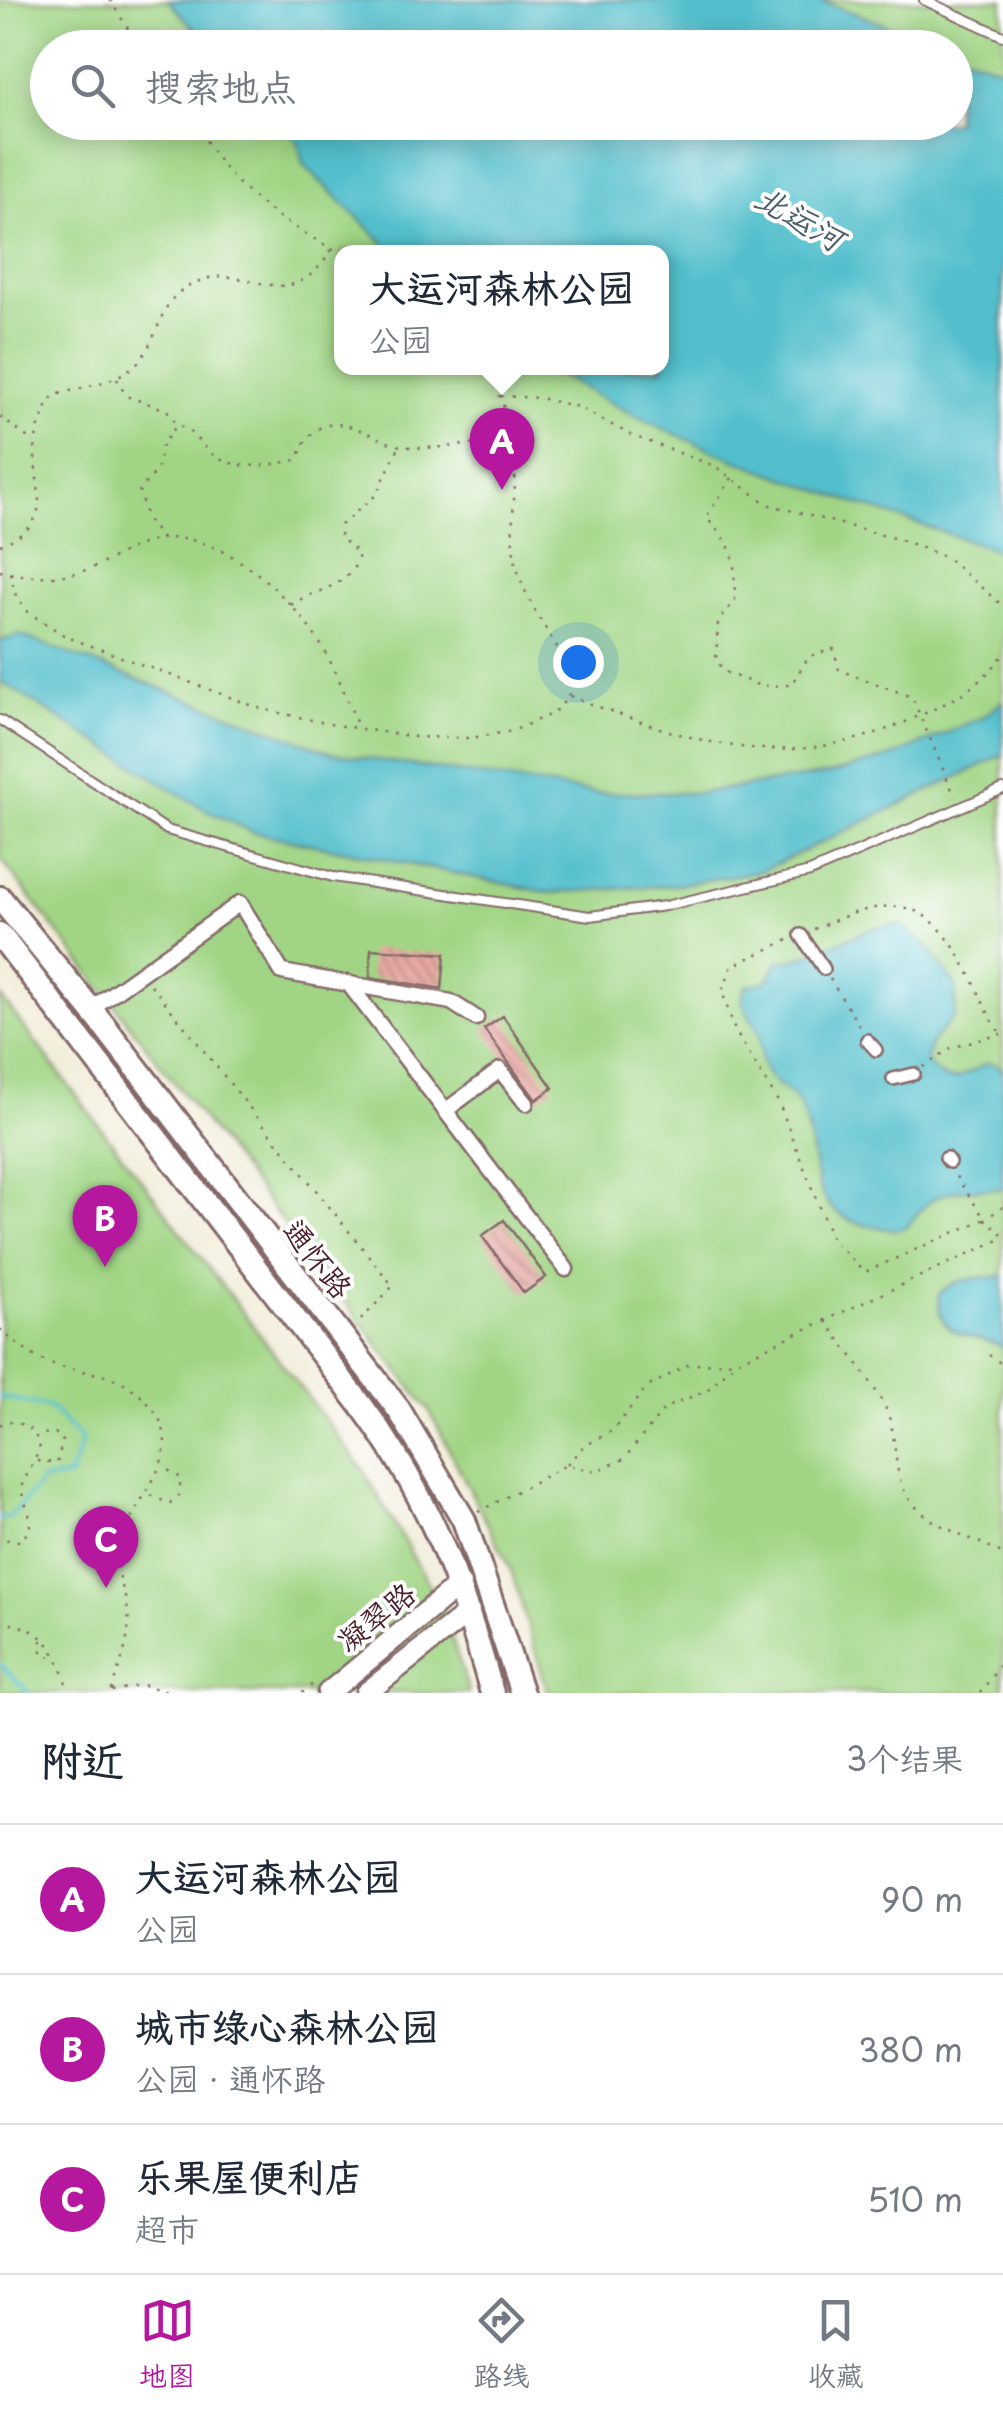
<!DOCTYPE html>
<html lang="zh">
<meta charset="utf-8">
<style>
body{margin:0;font-family:"Playpen Sans","LXGW WenKai TC",sans-serif;background:#f2f2f3;color:#1f2937}
.you{position:absolute;left:578px;top:662px;width:35px;height:35px;margin:-25px;border:8px solid #fff;border-radius:50%;background:#1a73e8;box-shadow:0 0 0 15px #1a73e833}
.badge{display:grid;place-items:center;width:65px;height:65px;border-radius:50%;background:#b5179e;color:#fff;font-size:32px;font-weight:700}
.pin{position:absolute;translate:-50% -82px;filter:drop-shadow(0 2px 5px #0008)}
.pin::after{content:'';position:absolute;top:52px;width:35px;height:30px;background:inherit;clip-path:polygon(0 0,100% 0,50% 100%)}
.popup{position:absolute;left:334px;top:245px;width:335px;height:130px;box-sizing:border-box;display:grid;place-content:center;border-radius:20px;background:#fff;filter:drop-shadow(0 2px 8px #0005);font-size:32px;white-space:nowrap;color:#747a83}
.popup b{font-size:38px;color:#1f2937}
.popup::after{content:'';position:absolute;left:50%;top:100%;margin-left:-20px;border:20px solid transparent;border-top-color:#fff}
.list{margin:0;padding:0;list-style:none}
h2{display:flex;justify-content:space-between;align-items:center;height:130px;margin:0;padding:0 40px;font-size:42px}
h2 small{font-size:32px;font-weight:400;color:#747a83}
.list li{display:grid;grid-template-columns:65px 1fr auto;gap:30px;align-items:center;box-sizing:border-box;height:150px;padding:0 40px;border-top:2px solid #e0e1e3}
.list b{display:block;font-size:38px;white-space:nowrap}
.list p{margin:0;font-size:32px;white-space:nowrap;color:#747a83}
.list em{font-size:32px;font-style:normal;color:#747a83}
.icon{flex:none;width:55px;height:55px;fill:none;stroke:currentColor;stroke-width:2;stroke-linecap:round;stroke-linejoin:round}
.map{position:relative;flex:none;width:1003px;height:1693px;overflow:hidden}
.search{position:absolute;background:#fff;box-shadow:0 5px 25px #0003;left:30px;right:30px;top:30px;height:110px;display:flex;align-items:center;gap:25px;box-sizing:border-box;padding:0 35px;border-radius:55px;color:#747a83;font-size:38px}
.sheet{height:580px;background:#fff}
nav{display:flex;justify-content:space-around;align-items:center;box-sizing:border-box;height:140px;border-top:2px solid #e0e1e3;background:#fff;font-size:28px;color:#747a83}
nav a{display:grid;justify-items:center;gap:5px}
nav .on{color:#b5179e}
.map>svg:first-child{display:block}
.green{fill:#a1d585;stroke:#767a58;stroke-width:2.5;fill-rule:evenodd}
.water{fill:#52bfcc;stroke:#4e6f7c;stroke-width:2.5}
.lines{fill:none;stroke-linecap:round;stroke-linejoin:round}
.stream{stroke:#52bfcc;stroke-width:4}
.building{fill:url(#building-back-hatch)}
.service-casing{stroke:#846768;stroke-width:12}
.pedestrian-casing{stroke:#846768;stroke-width:16}
.minor-casing{stroke:#846768;stroke-width:19}
.secondary-casing{stroke:#846768;stroke-width:25}
.primary-casing{stroke:#846768;stroke-width:28}
.path{stroke:#846768;stroke-width:2.5;stroke-dasharray:2.5 8;stroke-linecap:butt}
.service{stroke:#fff;stroke-width:8}
.pedestrian{stroke:#fff;stroke-width:11}
.minor{stroke:#fff;stroke-width:14}
.secondary{stroke:#fff;stroke-width:20}
.primary{stroke:#fff;stroke-width:22}
.labels{text-anchor:middle;dominant-baseline:central;stroke-width:8;stroke-linejoin:round;paint-order:stroke}
.street-label{font-size:30px;fill:#4a1f2b;stroke:#fff}
.water-label{font-size:32px;font-style:italic;fill:#4d5f6b;stroke:#fff}
</style>
<div class="map">
<svg width="1003" height="1693" viewBox="0 0 1003 1693">
<defs>
<pattern id="building-back-hatch" width="6" height="6" patternUnits="userSpaceOnUse" patternTransform="scale(2.5)"><rect width="6" height="6" fill="#e6a8a3"/><path d="M-1 5l2 2M0 0l6 6M5-1l2 2" fill="none" stroke="#bc8885"/></pattern>
</defs>
<rect width="100%" height="100%" fill="#fff"/>
<filter id="ink" filterUnits="userSpaceOnUse"><feTurbulence type="fractalNoise" baseFrequency=".01" numOctaves="2"/><feDisplacementMap in="SourceGraphic" scale="20" xChannelSelector="R" yChannelSelector="G"/><feConvolveMatrix kernelMatrix="1 2 1 2 8 2 1 2 1" color-interpolation-filters="sRGB"/></filter>
<filter id="wash" filterUnits="userSpaceOnUse"><feTurbulence type="fractalNoise" baseFrequency=".0048" numOctaves="4" result="noise"/><feDisplacementMap in="SourceGraphic" scale="40" xChannelSelector="R" yChannelSelector="G"/><feGaussianBlur stdDeviation="2.25" result="paint"/><feColorMatrix in="noise" values="0 0 0 0 0 0 0 0 0 0 0 0 0 0 0 0 0 1.4 0 .05"/><feComposite in="paint" operator="in"/></filter>
<g filter="url(#wash)">
<rect width="100%" height="100%" fill="#f1edd9"/>
<path class="green" d="M0,0H1003V1693H548L511,1570L429,1410L0,858ZM48,48H956V122H48ZM342,252H662V368H342Z
M0,996L362,1468L443,1609L469,1693H0Z"/>
<path class="water" d="M168,0H819L945,47H211Z
M956,52L1003,69V552C847,500 689,454 548,368H662V252H393L303,164L298,142L280,123L956,122Z
M20,635L332,753L597,793H699L834,773L896,755L983,717L1003,701V755L762,871L675,885L550,893L252,832L202,808L0,681V641Z
M901,925L927,946L956,986L955,1016L931,1043L927,1059L931,1068L945,1078L956,1079L988,1063L998,1065L1003,1073V1189C960,1189 934,1186 908,1226C895,1233 885,1228 871,1226C800,1215 823,1154 799,1104C791,1090 774,1086 766,1072C759,1060 762,1047 759,1034C754,1016 734,1007 747,986L768,981L778,961C824,958 855,925 901,925Z
M1003,1276V1348C972,1331 935,1342 939,1294C958,1276 979,1279 1003,1276Z"/>
<g class="lines">
<path class="stream" d="M0,1397L50,1407L82,1440L69,1477L43,1480L11,1516L0,1519
M0,1664L29,1693"/>
</g>
<g id="blocks">
<path class="building" d="M371,949L445,954L442,989L370,977Z
M503,1016L553,1088L536,1100L484,1029Z
M504,1220L546,1277L524,1293L482,1236Z"/>
</g>
</g>
<g filter="url(#ink)">
<use href="#blocks" fill-opacity="0" stroke="#846768" stroke-width="2.5"/>
<g class="lines">
<defs>
<path id="service" d="M924,0L1003,36
M0,720L167,830L333,877L590,916L665,906L810,872L1003,789"/>
<path id="pedestrian" d="M801,935L824,969
M867,1040L876,1050
M893,1079L914,1074
M946,1158L949,1162"/>
<path id="minor" d="M348,983L566,1269
M89,1010L240,903L282,972L451,1002L476,1018
M445,1111L500,1070L526,1103"/>
<path id="secondary" d="M328,1693L460,1584
M366,1693L469,1612"/>
<path id="primary" d="M0,898L102,1023L399,1410L464,1520L522,1693
M0,935L361,1405C429,1496 462,1585 492,1693"/>
</defs>
<use href="#service" class="service-casing"/>
<use href="#pedestrian" class="pedestrian-casing"/>
<use href="#minor" class="minor-casing"/>
<use href="#secondary" class="secondary-casing"/>
<use href="#primary" class="primary-casing"/>
<path class="path" d="M110,0L130,32L148,48
M197,122C224,187 283,223 342,254
M117,379L126,396L167,410L177,425
M501,396L540,398L578,407L633,436L715,466L767,504L904,541L947,558L1003,606
M0,417L34,442
M732,478L706,517L727,542L734,561L735,600L718,622L716,659L723,671L760,686L791,685L809,656L834,649L839,670L912,697L955,797
M162,539L147,520L139,490L157,471L162,445L177,425C194,430 201,447 215,456C236,471 273,465 296,460C301,453 303,444 307,439C335,404 372,441 401,446C437,451 476,444 511,437
M0,545C63,520 29,487 36,440C38,424 45,410 53,396C82,386 124,383 143,356C164,326 158,295 202,280C252,263 288,320 332,249
M0,571C25,577 58,579 83,571C109,564 133,543 161,539C225,530 295,600 324,650C338,674 348,701 358,727
M10,573L16,596L29,613L67,637L262,709L335,725L415,737L471,738L513,731L553,713L568,698L572,674C555,640 529,609 518,571C506,532 518,495 515,455C512,424 501,395 486,368
M291,605C316,588 352,588 359,554L340,537L341,525L376,495L399,447
M570,696C695,743 781,776 910,720C948,703 978,689 1003,655
M814,929C895,893 928,894 970,975C982,996 987,1017 1003,1036
M788,940L732,966L722,991L735,1031L779,1103L832,1240L865,1272L985,1219L955,1175
M830,979L860,1027
M151,985L393,1286L358,1323
M923,1067L951,1048L1001,1034
M1003,1207L985,1219L1003,1235
M826,1321C845,1348 868,1375 884,1405C901,1437 888,1478 915,1506C939,1531 974,1537 1003,1554
M0,1329C17,1345 35,1360 58,1366C82,1373 110,1372 131,1388C210,1448 127,1495 119,1551C115,1574 125,1590 128,1611C131,1641 120,1665 110,1693
M989,1355L1003,1365
M0,1425L5,1421C26,1424 35,1427 40,1449L21,1487C24,1511 41,1521 20,1541L0,1539
M37,1461L57,1463L63,1439L55,1433L38,1434
M567,1464L583,1447L613,1430L646,1388L687,1365L736,1361
M151,1495L169,1504L179,1495L181,1478L163,1467
M478,1512L566,1465L596,1471L624,1459L665,1408L707,1390L737,1361L1003,1238
M0,1623C43,1624 61,1654 68,1693
M42,1640L40,1649L48,1657L56,1654
M112,1691L142,1685L176,1693
M302,1693L314,1683
M980,1693L1003,1661"/>
<use href="#service" class="service"/>
<use href="#pedestrian" class="pedestrian"/>
<use href="#minor" class="minor"/>
<use href="#secondary" class="secondary"/>
<use href="#primary" class="primary"/>
</g>
</g>
<g class="labels">
<g class="street-label">
<text transform="translate(319 1258) rotate(52)">通怀路</text>
<text transform="translate(375 1616) rotate(-39)">凝翠路</text>
</g>
<g class="water-label">
<text transform="translate(800 217) rotate(30)">北运河</text>
</g>
</g>
</svg>
<div class="you"></div>
<div class="pin badge" style="left:502px;top:490px">A</div>
<div class="popup"><b>大运河森林公园</b>公园</div>
<div class="pin badge" style="left:105px;top:1267px">B</div>
<div class="pin badge" style="left:106px;top:1588px">C</div>
<div class="search"><svg class="icon" aria-label="search" viewBox="0 0 24 24"><circle cx="10" cy="10" r="6"/><path d="M15 15l6 6"/></svg>搜索地点</div>
</div>
<section class="sheet">
<h2>附近<small>3个结果</small></h2>
<ul class="list">
<li><span class="badge">A</span><div><b>大运河森林公园</b><p>公园</p></div><em>90 m</em></li>
<li><span class="badge">B</span><div><b>城市绿心森林公园</b><p>公园 · 通怀路</p></div><em>380 m</em></li>
<li><span class="badge">C</span><div><b>乐果屋便利店</b><p>超市</p></div><em>510 m</em></li>
</ul>
</section>
<nav>
<a class="on"><svg class="icon" aria-label="map" viewBox="0 0 24 24"><path d="M3 6l6-2 6 2 6-2v14l-6 2-6-2-6 2zM9 4v14M15 6v14"/></svg>地图</a>
<a><svg class="icon" aria-label="directions" viewBox="0 0 24 24"><path d="M12 3l9 9-9 9-9-9zM9 14v-3h6M13 9l2 2-2 2"/></svg>路线</a>
<a><svg class="icon" aria-label="saved" viewBox="0 0 24 24"><path d="M7 4h10v16l-5-4-5 4z"/></svg>收藏</a>
</nav>
